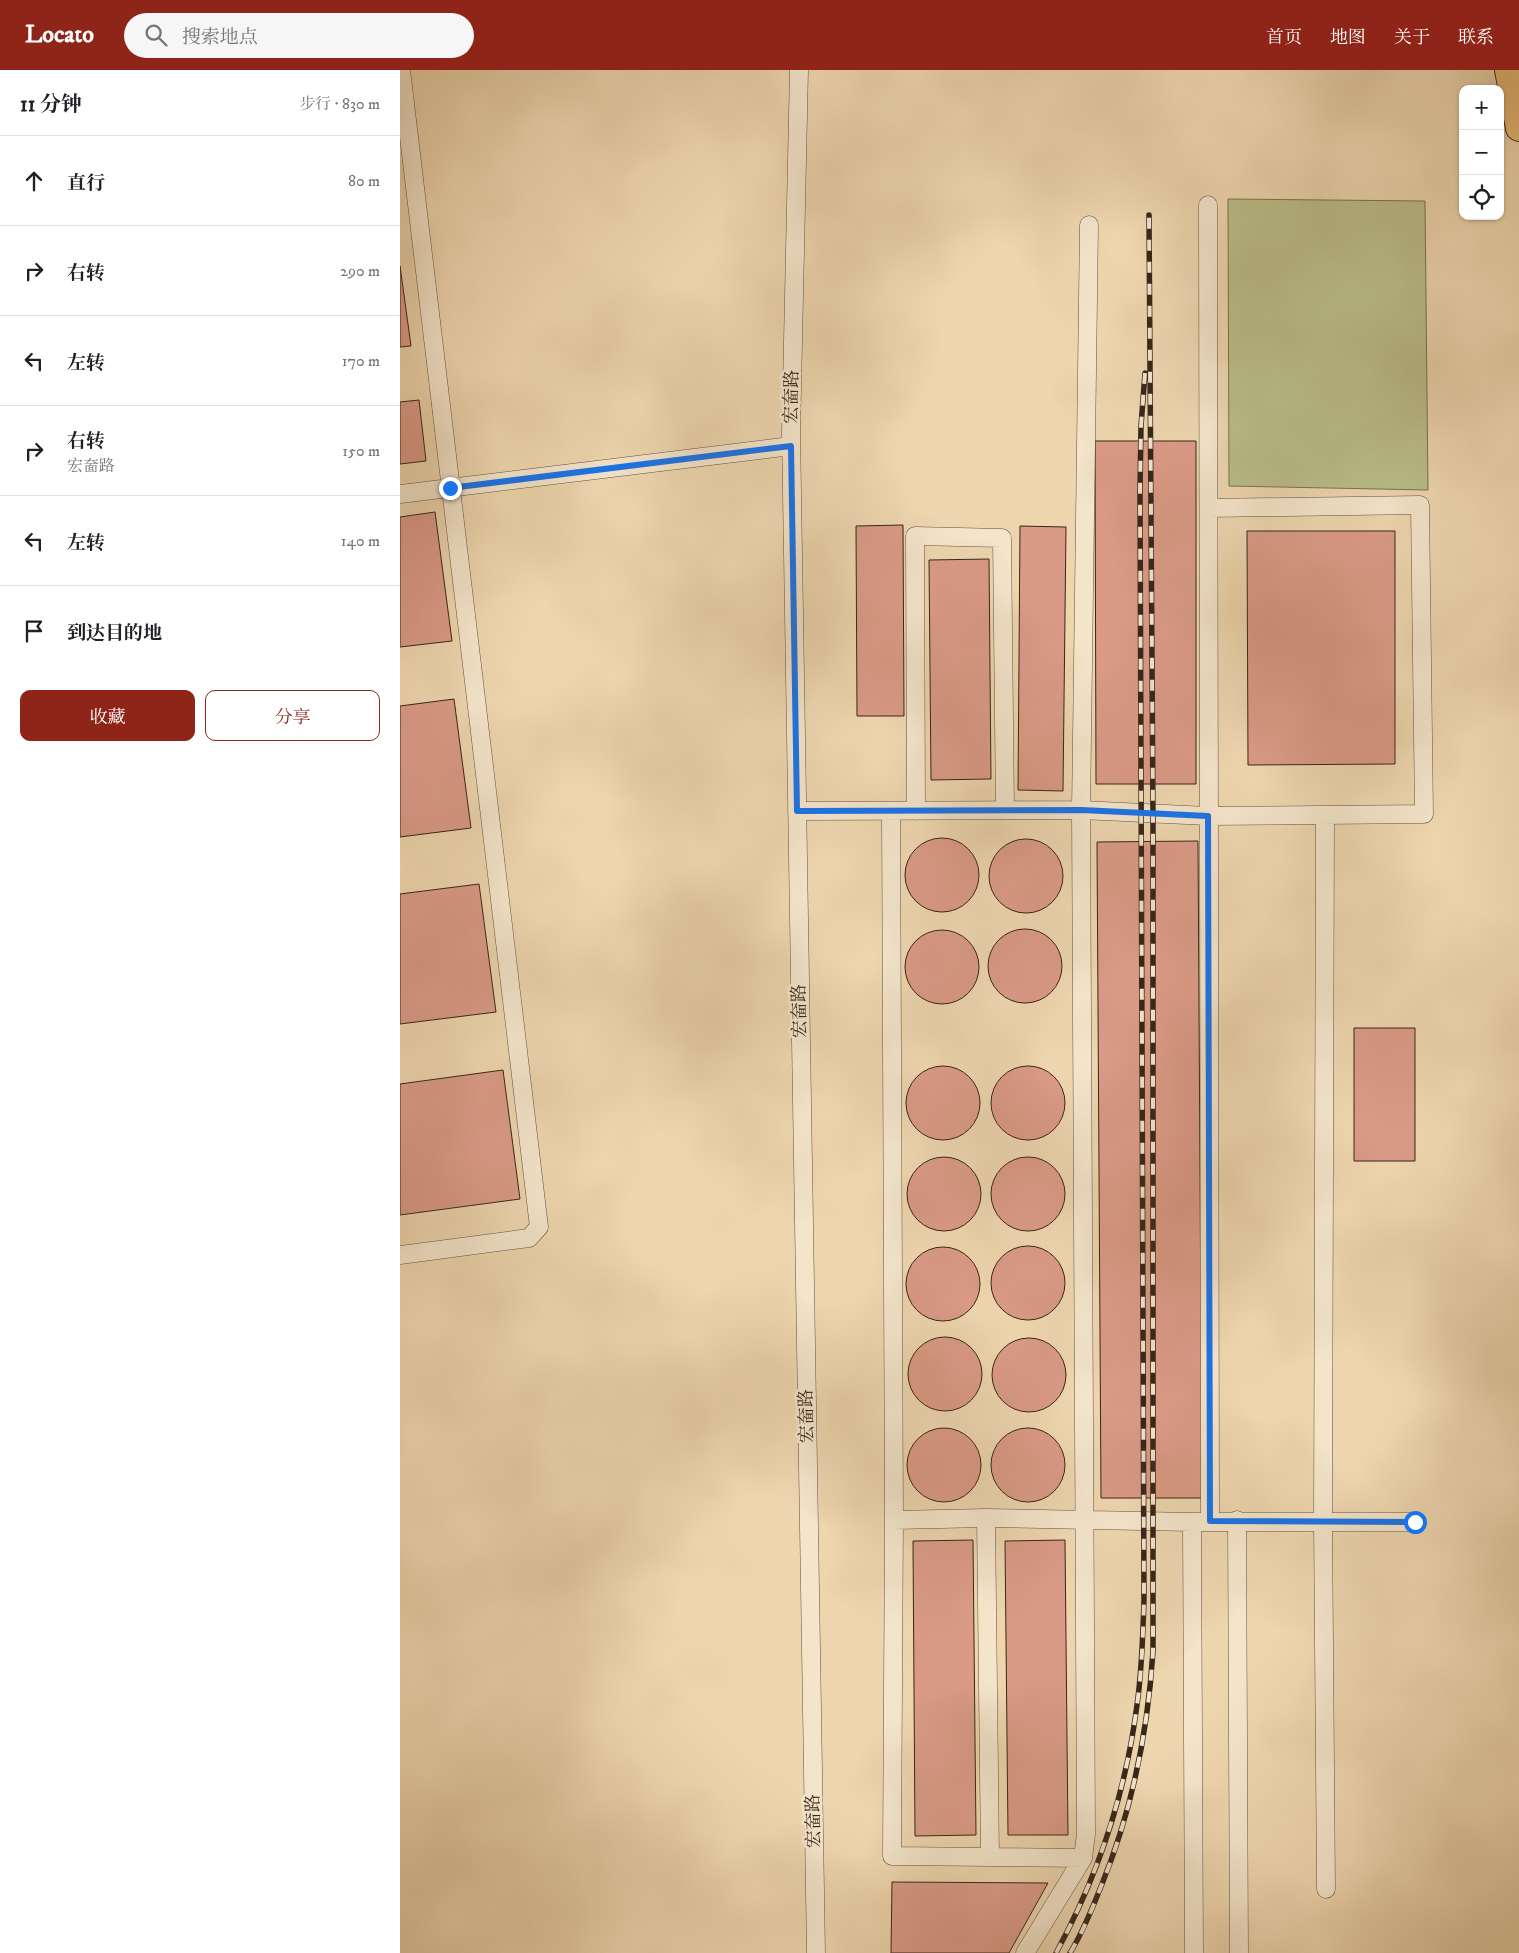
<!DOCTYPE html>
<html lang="zh">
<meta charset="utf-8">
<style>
body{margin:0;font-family:"IM FELL DW Pica","Noto Serif SC",serif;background:#f6f6f6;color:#202124}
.controls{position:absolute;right:15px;top:15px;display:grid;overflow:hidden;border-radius:10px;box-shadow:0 1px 4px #0004}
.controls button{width:45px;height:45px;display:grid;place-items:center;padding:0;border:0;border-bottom:1px solid #e0e0e0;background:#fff;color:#202124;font:25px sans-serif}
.stop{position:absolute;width:15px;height:15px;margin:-11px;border:4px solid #1a73e8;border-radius:50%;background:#fff}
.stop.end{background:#1a73e8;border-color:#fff;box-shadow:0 1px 5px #0008}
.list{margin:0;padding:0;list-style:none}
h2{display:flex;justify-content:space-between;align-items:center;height:65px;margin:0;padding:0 20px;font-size:21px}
h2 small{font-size:16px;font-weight:400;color:#757577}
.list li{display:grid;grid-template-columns:32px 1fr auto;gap:15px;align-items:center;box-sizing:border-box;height:90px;padding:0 20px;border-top:1px solid #e0e0e0}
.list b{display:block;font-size:19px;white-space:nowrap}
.list p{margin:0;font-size:16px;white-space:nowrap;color:#757577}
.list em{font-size:16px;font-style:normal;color:#757577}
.actions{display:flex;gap:10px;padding:15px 20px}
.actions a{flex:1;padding:11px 0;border:1px solid #8f2418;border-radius:10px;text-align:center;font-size:18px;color:#8f2418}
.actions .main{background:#8f2418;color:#fff}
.icon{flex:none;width:28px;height:28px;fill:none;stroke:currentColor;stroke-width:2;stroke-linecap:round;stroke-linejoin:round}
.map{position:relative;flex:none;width:1119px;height:1883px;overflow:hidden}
header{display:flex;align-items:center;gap:30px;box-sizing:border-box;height:70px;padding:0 25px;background:#8f2418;color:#fff}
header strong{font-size:24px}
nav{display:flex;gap:28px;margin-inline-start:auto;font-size:18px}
.search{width:350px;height:45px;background:#f6f6f6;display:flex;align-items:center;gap:12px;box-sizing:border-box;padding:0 18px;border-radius:28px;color:#757577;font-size:19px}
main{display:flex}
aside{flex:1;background:#fff}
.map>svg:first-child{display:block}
.green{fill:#babd89;stroke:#787252}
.building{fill:#da9a86;stroke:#37261a}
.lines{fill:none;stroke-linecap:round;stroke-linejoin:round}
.minor-casing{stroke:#64523f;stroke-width:19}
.highway-casing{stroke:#37261a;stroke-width:28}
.minor{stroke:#f3e4ca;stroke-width:18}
.highway{stroke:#e6ba77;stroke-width:26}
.rail-casing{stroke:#37261a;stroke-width:5.5}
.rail{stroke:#f3e4ca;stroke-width:4;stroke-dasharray:11;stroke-linecap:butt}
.route{stroke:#1a73e8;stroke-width:6}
.labels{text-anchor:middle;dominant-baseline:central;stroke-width:5;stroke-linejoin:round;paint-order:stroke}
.street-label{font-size:18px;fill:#37261a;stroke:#f3e4ca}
</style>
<header>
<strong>Locato</strong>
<div class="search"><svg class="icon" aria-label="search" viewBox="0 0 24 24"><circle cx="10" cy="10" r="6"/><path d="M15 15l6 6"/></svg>搜索地点</div>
<nav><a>首页</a><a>地图</a><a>关于</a><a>联系</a></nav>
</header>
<main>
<aside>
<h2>11 分钟<small>步行 · 830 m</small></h2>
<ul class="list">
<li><svg class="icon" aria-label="ahead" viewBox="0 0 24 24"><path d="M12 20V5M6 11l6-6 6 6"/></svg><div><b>直行</b></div><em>80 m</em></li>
<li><svg class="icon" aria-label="right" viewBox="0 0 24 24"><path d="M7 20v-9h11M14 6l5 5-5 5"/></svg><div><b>右转</b></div><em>290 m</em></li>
<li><svg class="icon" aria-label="left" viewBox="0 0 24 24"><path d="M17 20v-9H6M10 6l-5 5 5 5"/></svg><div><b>左转</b></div><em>170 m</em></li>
<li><svg class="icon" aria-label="right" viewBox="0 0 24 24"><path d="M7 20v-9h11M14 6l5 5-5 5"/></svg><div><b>右转</b><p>宏奤路</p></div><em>150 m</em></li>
<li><svg class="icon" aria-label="left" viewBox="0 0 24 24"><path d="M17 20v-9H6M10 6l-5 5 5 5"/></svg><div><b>左转</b></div><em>140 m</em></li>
<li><svg class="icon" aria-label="arrive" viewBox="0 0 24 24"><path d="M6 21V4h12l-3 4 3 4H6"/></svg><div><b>到达目的地</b></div></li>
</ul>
<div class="actions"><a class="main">收藏</a><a>分享</a></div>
</aside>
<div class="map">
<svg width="1119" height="1883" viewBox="0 0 1119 1883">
<rect width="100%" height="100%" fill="#edd5ae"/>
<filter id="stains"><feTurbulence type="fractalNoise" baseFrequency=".004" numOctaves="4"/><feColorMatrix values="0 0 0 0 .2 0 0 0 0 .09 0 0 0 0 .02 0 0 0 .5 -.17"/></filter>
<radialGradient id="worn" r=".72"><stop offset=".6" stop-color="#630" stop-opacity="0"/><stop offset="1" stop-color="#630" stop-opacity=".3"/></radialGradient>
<path class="green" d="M828,129L1025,131L1028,420L829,416Z"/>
<path class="building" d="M0,196L11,276L0,277Z
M19,330L26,391L0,394V332Z
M695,371H796V714H696Z
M35,442L52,571L0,577V447Z
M503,455L504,646H457L456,456Z
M620,456L666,457L663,721L618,720Z
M847,461H995V694L848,695Z
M589,489L591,709L531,710L529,490Z
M54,629L71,758L0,767V636Z
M505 805a37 37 0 1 1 74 0a37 37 0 1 1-74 0Z
M589 806a37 37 0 1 1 74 0a37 37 0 1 1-74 0Z
M798,771L802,1428H701L697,772Z
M79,814L96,942L0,954V824Z
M588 896a37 37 0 1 1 74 0a37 37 0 1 1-74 0Z
M505 897a37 37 0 1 1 74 0a37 37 0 1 1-74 0Z
M954,958H1015V1091H954Z
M591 1033a37 37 0 1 1 74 0a37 37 0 1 1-74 0Z
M506 1033a37 37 0 1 1 74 0a37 37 0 1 1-74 0Z
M103,1000L120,1129L0,1145V1014Z
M507 1124a37 37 0 1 1 74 0a37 37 0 1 1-74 0Z
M591 1124a37 37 0 1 1 74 0a37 37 0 1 1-74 0Z
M591 1213a37 37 0 1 1 74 0a37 37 0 1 1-74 0Z
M506 1214a37 37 0 1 1 74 0a37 37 0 1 1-74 0Z
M508 1304a37 37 0 1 1 74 0a37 37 0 1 1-74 0Z
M592 1305a37 37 0 1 1 74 0a37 37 0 1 1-74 0Z
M591 1395a37 37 0 1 1 74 0a37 37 0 1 1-74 0Z
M507 1395a37 37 0 1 1 74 0a37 37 0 1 1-74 0Z
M573,1470L576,1765L515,1766L513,1471Z
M665,1470L668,1765H608L605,1471Z
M492,1812L648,1813L609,1883H491Z"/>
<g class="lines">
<defs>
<path id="minor" d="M399,0L391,362L416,1883
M808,135L810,1451
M0,424L391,376
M397,741L681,740L808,746L1024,744L1020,435L809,438
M491,741L494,1450L492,1786L683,1788
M516,741L515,466L602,468L605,740
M925,745L923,1451L926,1819
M0,1185L129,1168L139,1157L1,0
M586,1448L590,1787
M494,1450L586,1448L792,1452H1015
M837,1450L839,1883
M792,1452L794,1883
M625,1883L683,1788L686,1764L681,740L689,155"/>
<path id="highway" d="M1108,0L1119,58"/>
</defs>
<use href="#minor" class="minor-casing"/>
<use href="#highway" class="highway-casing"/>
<use href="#minor" class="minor"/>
<use href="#highway" class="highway"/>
<defs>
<path id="rail" d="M656,1883C698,1806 726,1721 737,1635C742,1600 743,1564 744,1529L740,421L741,356L745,303
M670,1883C683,1862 693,1837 702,1814C732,1740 748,1661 753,1581V745L749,145"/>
</defs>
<use href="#rail" class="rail-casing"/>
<use href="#rail" class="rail"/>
</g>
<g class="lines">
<path class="route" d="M50,418L391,376L397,741L681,740L808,746L810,1451L1015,1452"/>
</g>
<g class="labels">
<g class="street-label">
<text transform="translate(392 327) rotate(-89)">宏奤路</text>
<text transform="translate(400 941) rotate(-91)">宏奤路</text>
<text transform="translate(407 1346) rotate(-91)">宏奤路</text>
<text transform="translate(414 1751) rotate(-91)">宏奤路</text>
</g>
</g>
<rect width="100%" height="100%" filter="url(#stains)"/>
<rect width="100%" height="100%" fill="url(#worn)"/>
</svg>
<div class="controls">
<button>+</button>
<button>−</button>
<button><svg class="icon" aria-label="locate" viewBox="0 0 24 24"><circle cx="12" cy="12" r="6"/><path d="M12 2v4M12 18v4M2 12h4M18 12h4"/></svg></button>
</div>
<div class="stop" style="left:1015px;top:1452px"></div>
<div class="stop end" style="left:50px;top:418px"></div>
</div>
</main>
